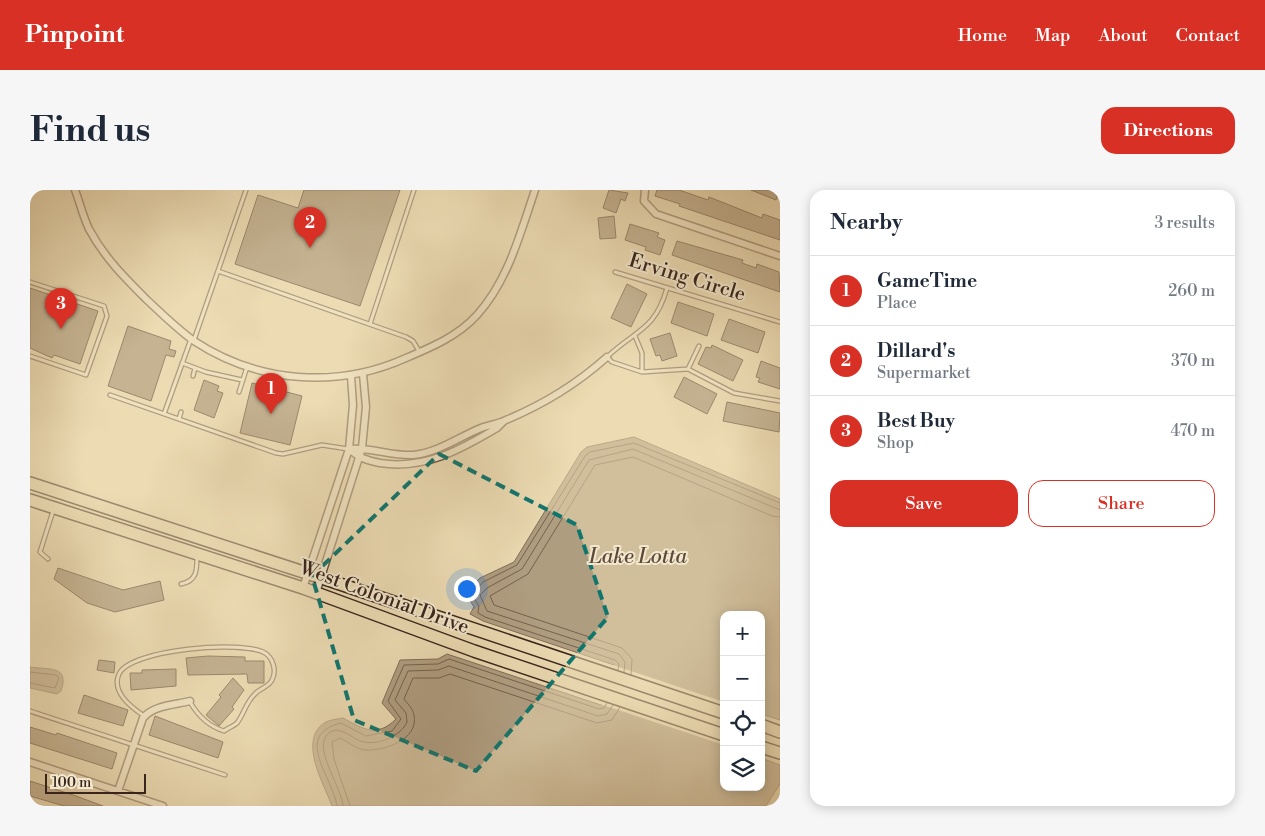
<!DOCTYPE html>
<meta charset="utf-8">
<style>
body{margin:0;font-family:"Libre Bodoni",serif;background:#f6f6f7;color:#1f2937}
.controls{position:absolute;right:15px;bottom:15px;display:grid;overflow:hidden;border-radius:10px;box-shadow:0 2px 12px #0003}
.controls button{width:45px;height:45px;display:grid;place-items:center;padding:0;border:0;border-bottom:1px solid #e0e1e3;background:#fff;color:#1f2937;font:25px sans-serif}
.scale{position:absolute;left:15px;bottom:12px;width:101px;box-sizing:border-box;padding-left:5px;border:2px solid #39251c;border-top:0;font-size:14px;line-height:18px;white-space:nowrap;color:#39251c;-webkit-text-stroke:4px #f3e8ce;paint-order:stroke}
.you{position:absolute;left:436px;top:398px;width:18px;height:18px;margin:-12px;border:4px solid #fff;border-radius:50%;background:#1a73e8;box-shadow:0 0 0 8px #1a73e833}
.badge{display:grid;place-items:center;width:32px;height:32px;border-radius:50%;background:#d93025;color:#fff;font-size:16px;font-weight:700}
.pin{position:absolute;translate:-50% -41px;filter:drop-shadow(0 1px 2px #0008)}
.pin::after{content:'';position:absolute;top:26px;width:18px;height:15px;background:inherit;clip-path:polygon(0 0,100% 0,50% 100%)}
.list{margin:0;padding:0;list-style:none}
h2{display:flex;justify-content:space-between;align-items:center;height:65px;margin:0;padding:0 20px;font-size:21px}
h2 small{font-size:16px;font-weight:400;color:#747a83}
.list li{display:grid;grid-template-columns:32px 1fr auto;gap:15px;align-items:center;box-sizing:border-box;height:70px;padding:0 20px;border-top:1px solid #e0e1e3}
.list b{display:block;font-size:19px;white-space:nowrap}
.list p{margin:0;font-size:16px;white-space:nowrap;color:#747a83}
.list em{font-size:16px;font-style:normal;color:#747a83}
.actions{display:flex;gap:10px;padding:15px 20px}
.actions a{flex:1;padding:11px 0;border:1px solid #d93025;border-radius:15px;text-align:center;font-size:18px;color:#d93025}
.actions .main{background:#d93025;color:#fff}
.icon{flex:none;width:28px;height:28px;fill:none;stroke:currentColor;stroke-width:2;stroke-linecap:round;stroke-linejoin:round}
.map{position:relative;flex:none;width:750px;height:616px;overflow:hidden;border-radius:15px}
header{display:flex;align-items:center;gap:30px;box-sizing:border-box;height:70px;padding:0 25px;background:#d93025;color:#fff}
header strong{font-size:24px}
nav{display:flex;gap:28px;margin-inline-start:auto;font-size:18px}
.intro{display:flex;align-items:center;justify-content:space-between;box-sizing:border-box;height:120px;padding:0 30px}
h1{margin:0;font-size:35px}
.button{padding:12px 22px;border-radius:15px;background:#d93025;color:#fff;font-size:18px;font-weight:700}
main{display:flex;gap:30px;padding:0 30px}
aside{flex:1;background:#fff;border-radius:15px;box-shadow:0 2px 12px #0003}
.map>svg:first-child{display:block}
.water{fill:#af9d80;stroke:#806d58}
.pier{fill:#ecdbb3}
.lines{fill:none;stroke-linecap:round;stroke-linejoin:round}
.shore{stroke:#74614e;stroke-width:1}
.building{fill:#96846b;stroke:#39251c}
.lane-casing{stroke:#665242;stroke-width:5.5}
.street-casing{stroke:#665242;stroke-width:9}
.highway-casing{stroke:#39251c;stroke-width:14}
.lane{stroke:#f3e8ce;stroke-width:3}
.street{stroke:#f3e8ce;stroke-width:6}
.highway{stroke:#ecdbb3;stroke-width:11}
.marked{fill:none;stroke:#0f766e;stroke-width:4;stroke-dasharray:10 6;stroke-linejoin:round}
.labels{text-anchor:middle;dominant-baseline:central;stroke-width:4;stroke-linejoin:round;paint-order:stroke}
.street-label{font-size:20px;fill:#39251c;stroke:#f3e8ce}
.water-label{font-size:21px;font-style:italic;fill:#5c493a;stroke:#f3e8ce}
</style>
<header>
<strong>Pinpoint</strong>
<nav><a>Home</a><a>Map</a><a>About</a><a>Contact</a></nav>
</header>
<div class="intro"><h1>Find us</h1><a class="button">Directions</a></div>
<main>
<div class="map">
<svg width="750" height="616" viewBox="0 0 750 616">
<rect width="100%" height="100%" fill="#ecdbb3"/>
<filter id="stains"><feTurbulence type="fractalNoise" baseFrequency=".004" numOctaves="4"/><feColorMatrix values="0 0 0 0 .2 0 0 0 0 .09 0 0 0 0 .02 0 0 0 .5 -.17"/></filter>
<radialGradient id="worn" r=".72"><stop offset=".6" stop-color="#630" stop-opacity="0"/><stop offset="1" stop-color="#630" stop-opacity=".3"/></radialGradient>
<path class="water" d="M604,247L750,309V530L731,524V425H694V597H731V568L750,575V594L736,616H302C294,594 268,551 294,533C299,530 307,529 313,528C333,539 347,548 366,529L352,513L370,470L408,469L417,464L571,515L584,475L453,431L440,424L444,417L435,403L450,388L484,372L551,262L557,257Z
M0,477C19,480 40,475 31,501L27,504L0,498Z"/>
<path class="pier" d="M583,475L694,512V555L570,514Z"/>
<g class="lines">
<path class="shore" d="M588,480L589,474L585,470L455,427L448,423L449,416L442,405L453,392L487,375L555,266L560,262L604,253L750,313
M0,482L26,485L29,488L25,498L0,493
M594,482L595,472L589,464L457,421L450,405L457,398L492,379L559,270L603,259L750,320
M601,485L602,469L592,458L464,415L460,406L498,384L565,275L603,267L742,326L750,327
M307,616C303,587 262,545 311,533L336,546L362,541L371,529L358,511L374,475L408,474L419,469L569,519L574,518L577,513
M313,616C312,598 285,562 296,546C308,531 322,550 334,552C349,555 371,546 377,532L376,523L365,510L378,481L408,480L419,476L568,526L577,524L583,515
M320,616L304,569L302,552L310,548C318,552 326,559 335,560C354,561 389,550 384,525C383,519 378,514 374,509L383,488H409L420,484L567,533L582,530L590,517"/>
</g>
<path class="building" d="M274,0H370L330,116L205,74L228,5L268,18Z
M579,0L598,3L595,11L591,9L586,23L573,18Z
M627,0H649L678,10L679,7L732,28L733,24L750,30V50L649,16L650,14L625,6Z
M721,0H749L746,10Z
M584,26L586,48L570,49L568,28Z
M600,34L629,43L627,47L635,50L630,65L615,60L616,57L595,50Z
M647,51L713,70L712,73L726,78L727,74L749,82L750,102L642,65Z
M597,94L617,104L601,137L581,128Z
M0,98L68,121L50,174L24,165L22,168L0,158Z
M648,112L684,124L677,146L641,133Z
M699,129L735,142L728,163L691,150Z
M98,136L141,151L139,159L146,161L144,167L136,165L121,211L78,196Z
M640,143L647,166L632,171L630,165L626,166L620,149Z
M682,155L713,170L703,191L668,174L676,157L681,158Z
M731,171L750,178V199L728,192L730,188L726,187Z
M654,187L687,204L677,224L644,207Z
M174,190L189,196L187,201L193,203L184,228L164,220Z
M222,193L272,206L260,255L210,243Z
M697,212L750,223L749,242L693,231Z
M28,378L93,400L130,391L134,410L85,422L57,413L24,389Z
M178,466L215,467V471H234V493H218L217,484L158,485L156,468Z
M69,470L85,472L84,483L67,480Z
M146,479V496L101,500L100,483H112V480Z
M203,488L214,500L202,517L204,519L189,536L176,525L191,507L189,505Z
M54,505L98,520L93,536L48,523Z
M125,526L193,552L188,568L119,545Z
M0,537L26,545L27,543L87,563L82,579L0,553Z
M0,591L46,606L73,616H34L0,606Z"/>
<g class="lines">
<defs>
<path id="lane" d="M188,81L376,147L383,151L389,161
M585,82L750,132
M0,92L74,116L77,126L56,185L0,166
M637,98C625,141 605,140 577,167L582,172L612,182L658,179L704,203L750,211
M340,134L384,0
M605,146L612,163V182
M164,150L216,0
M152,173L176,182L212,190
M658,179L669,156
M163,186L165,178
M209,202L217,177
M80,205L246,263L253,264L292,255L318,259
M134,224L161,149
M149,229L151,222
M18,369L10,362L23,321
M151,394C167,391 167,380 167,366
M0,521L195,585
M114,526C101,517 81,502 89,484C100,459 213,450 235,463C243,468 247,481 242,490C239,497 230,498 225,504C216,512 214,524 207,533C204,536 198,538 194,541C178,536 168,526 160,512"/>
<path id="street" d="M45,0C50,13 53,27 59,39C74,67 94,87 116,109C131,123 147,139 164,151C228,193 307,199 376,168C402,157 428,146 447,125C478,91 490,44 505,0
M615,0L614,11L626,24L750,66
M319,259C340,257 361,266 383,265C407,263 429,247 451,238C459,235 468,234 476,230C512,215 548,193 577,167
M319,259C329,268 336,270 350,273C394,280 430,260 467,238L473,232
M273,398L319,259L323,215L321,186
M286,403L332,258L336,217L333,184
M0,572L133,616
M88,601L113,528C124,515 144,515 160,511"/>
<path id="highway" d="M0,293L301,391L694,523
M0,310L273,398L444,461L694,545
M731,535L750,542
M731,557L750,563"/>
</defs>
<use href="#lane" class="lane-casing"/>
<use href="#street" class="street-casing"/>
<use href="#highway" class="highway-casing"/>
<use href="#lane" class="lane"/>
<use href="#street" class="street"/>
<use href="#highway" class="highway"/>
</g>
<path d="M0 0H750V616H0ZM409,264L547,335L578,427L446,581L324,530L282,386Z" fill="#ecdbb3" fill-opacity=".55" fill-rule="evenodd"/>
<path class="marked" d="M409,264L547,335L578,427L446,581L324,530L282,386Z"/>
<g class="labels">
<g class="street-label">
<text transform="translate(657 88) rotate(17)">Erving Circle</text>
<text transform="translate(354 408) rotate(20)">West Colonial Drive</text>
</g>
<g class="water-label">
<text x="608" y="367">Lake Lotta</text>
</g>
</g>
<rect width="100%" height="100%" filter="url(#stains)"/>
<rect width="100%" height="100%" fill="url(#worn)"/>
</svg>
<div class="controls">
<button>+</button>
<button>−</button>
<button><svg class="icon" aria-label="locate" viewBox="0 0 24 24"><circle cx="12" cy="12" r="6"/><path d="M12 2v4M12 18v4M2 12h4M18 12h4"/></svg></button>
<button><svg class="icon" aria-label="layers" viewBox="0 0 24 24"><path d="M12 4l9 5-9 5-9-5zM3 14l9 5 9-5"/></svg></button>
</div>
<div class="scale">100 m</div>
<div class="you"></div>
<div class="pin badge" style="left:241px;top:224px">1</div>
<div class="pin badge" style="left:280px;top:58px">2</div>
<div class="pin badge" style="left:31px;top:139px">3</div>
</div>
<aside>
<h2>Nearby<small>3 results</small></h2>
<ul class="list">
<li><span class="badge">1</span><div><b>GameTime</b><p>Place</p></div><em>260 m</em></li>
<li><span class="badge">2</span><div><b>Dillard's</b><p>Supermarket</p></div><em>370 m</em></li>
<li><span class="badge">3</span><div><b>Best Buy</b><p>Shop</p></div><em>470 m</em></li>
</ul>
<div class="actions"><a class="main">Save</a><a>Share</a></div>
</aside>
</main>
